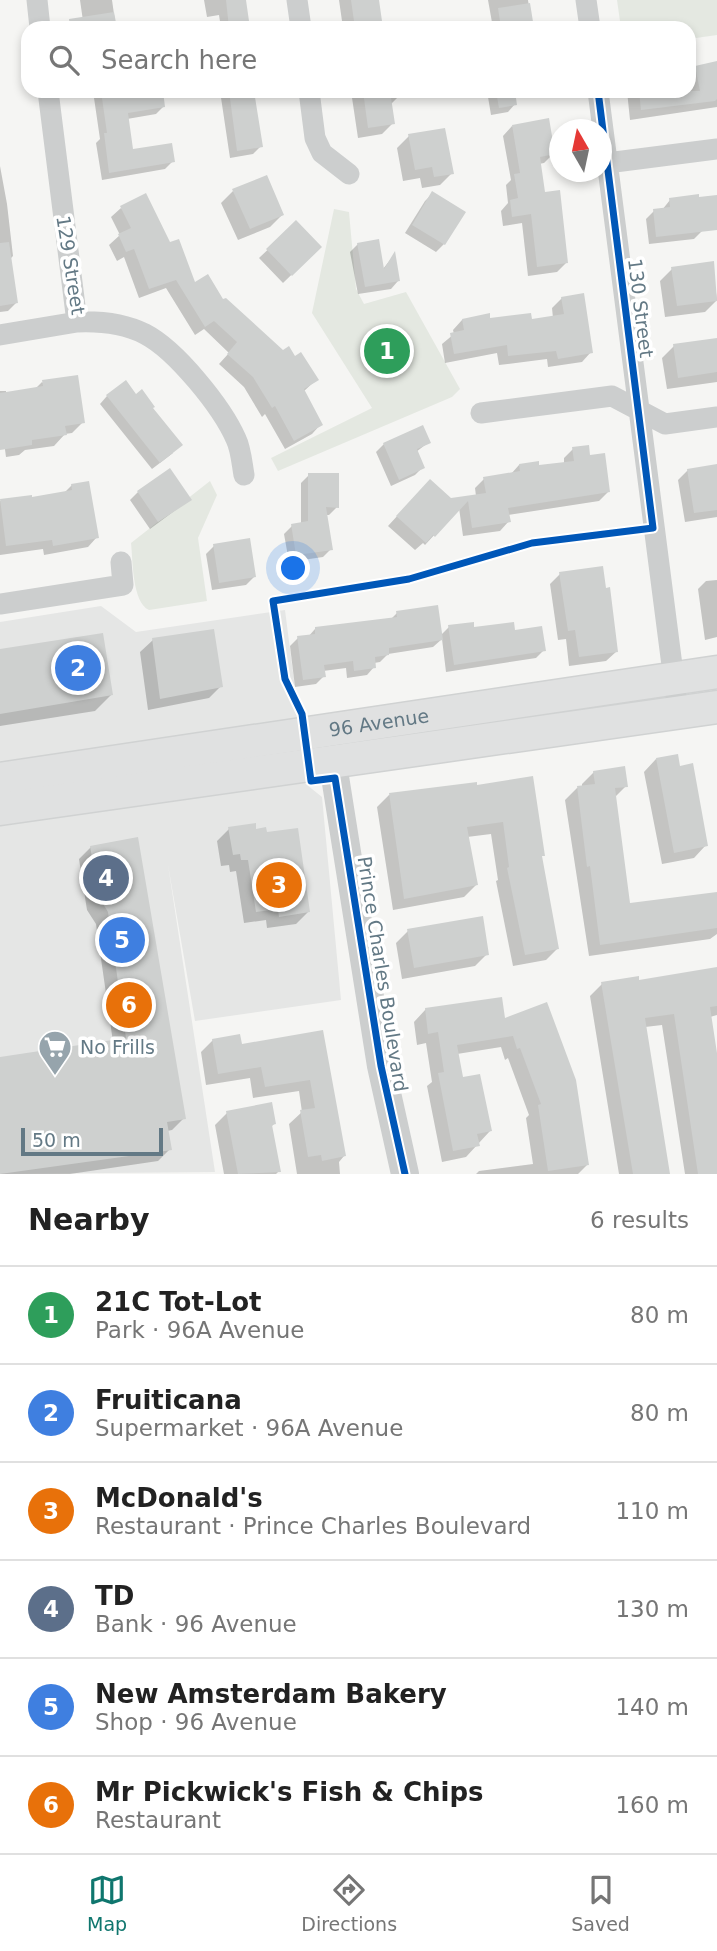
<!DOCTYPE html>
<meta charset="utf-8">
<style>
body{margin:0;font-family:"DejaVu Sans",sans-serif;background:#f6f6f6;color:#222}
.compass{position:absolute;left:549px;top:119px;width:63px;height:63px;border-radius:50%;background:#fff;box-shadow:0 4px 10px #0003;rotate:351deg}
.scale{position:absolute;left:21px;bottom:18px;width:142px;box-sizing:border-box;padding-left:7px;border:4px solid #637985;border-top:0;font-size:19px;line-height:24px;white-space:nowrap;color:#637985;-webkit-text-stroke:5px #fff;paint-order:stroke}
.you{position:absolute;left:294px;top:569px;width:24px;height:24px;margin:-18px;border:5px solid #fff;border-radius:50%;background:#1a73e8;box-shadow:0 0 0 10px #1a73e833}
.badge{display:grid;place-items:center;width:46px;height:46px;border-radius:50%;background:#0f766e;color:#fff;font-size:23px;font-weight:700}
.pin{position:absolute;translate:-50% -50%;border:4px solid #fff;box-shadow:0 2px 7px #0006}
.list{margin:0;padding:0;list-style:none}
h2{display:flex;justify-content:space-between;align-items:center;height:91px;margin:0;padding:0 28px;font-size:30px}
h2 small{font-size:23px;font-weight:400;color:#767676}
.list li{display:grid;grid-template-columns:46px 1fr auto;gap:21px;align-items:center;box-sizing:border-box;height:98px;padding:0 28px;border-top:2px solid #e0e0e0}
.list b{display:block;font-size:26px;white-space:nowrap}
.list p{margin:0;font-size:23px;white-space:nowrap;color:#767676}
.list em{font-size:23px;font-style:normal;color:#767676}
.icon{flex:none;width:38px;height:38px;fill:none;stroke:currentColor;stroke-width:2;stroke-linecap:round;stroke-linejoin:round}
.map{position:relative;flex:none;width:717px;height:1174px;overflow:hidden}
.search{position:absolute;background:#fff;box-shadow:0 4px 10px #0003;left:21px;right:21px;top:21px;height:77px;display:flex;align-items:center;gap:18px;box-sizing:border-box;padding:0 24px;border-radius:21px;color:#767676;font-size:26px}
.sheet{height:679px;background:#fff}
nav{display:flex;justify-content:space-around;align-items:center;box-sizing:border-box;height:98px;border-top:2px solid #e0e0e0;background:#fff;font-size:19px;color:#767676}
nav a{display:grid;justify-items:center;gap:4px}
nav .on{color:#0f766e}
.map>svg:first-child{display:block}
.built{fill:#e5e6e5}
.green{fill:#e4e8e1}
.shadow{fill:#0003}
.building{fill:#ced0cf}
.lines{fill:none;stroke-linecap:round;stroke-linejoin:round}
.secondary-casing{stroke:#d0d2d2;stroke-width:35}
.minor{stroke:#cccece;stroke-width:21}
.tertiary{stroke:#cccece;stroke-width:28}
.secondary{stroke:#e0e1e1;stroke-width:32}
.cycleway-casing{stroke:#fff;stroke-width:11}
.cycleway{stroke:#0057b8;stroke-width:7}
.labels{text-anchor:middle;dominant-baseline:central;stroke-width:7;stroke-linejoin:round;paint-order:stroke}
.street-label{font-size:19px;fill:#637985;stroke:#fff}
.poi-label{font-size:19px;fill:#637985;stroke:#fff;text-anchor:start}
</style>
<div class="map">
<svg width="717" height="1174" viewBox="0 0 717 1174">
<rect width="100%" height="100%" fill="#f5f5f3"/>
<path class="built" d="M101,606L136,632L285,610L299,720L0,764V622Z
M297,777L322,797L341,1000L195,1021L168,865L215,1172L0,1174V821Z"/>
<path class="green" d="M617,0H717V35L689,39V28H621Z
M334,209L349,212L356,289L364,304L406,292L460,389L452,397L278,471L271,458L372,408L312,313Z
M210,481L217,495L198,538L207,601L149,610C132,602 133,561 131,543Z"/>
<path class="shadow" d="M80,0H112L116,28H84Z
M204,0H245L246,28H221L219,15L207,17Z
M339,0H377L382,28L395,26V28H343Z
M488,0H528L532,28H493Z
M717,64V107L630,120L627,91H689V72L696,67Z
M93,91H161L164,106L156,114L127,119L131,151L173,161L165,169L102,180L96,143L100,139Z
M220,91H253L261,146L253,154L230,158Z
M351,91H398L399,96L390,105L393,123L382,134L358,138Z
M487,91H523L514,93L515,104L508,112L491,115Z
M512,126L553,154L544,163L539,164L543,194L566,263L557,272L528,276L522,223L503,226L501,211L508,203L506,185L511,180L503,136Z
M409,136L452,173L440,185L422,188L420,178L403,181L397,148Z
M0,166L7,204L13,256L10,259L16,303L8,311L0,312Z
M233,191L282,215L270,227L238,240L221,203Z
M432,194L464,213L444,244L436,252L405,233L425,201Z
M717,196V227L702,231L694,239L649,244L646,219L654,211L662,210L670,200Z
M121,208L169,244L194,285L223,302L316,380L303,392L321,424L312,434L285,449L265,414L262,417L244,387L219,364L229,353L204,329L195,335L166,288L139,298L124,257L117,261L109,245L120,235L111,217Z
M296,223L320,247L283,283L259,258Z
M358,244L383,269L394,255L398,281L391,289L358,294L350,252Z
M712,263L717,300L705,312L665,317L660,281L672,269Z
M562,298L591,352L582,362L548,367L547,359L499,365L497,353L445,363L442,344L454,334L453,330L462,320L531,321L553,318L552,308Z
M717,339V382L667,389L662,358L674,346Z
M42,382L83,422L72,433L65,434L54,446L25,450L19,455L6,457L4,442H0V391H6V394L35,389Z
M107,396H136L151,408L173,453L152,469L100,404Z
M429,442L416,452L423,467L415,475L391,486L376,452L384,444Z
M573,449L589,457L608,492L599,501L508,515L509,521L500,531L463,536L459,508L425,545L423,543L415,550L388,526L421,490L451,500L476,496L475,488L484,479L511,474L519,465L538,467L564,464V458Z
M717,466V517L685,522L678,480L688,470Z
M309,475L337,507L329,515H325L331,549L323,557L289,562L284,534L292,526L301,524V483Z
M72,485L97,537L88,547L44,555L43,549L0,555V501L30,497V499L64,493Z
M138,492L189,500L150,529L130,500Z
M214,546L254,577L246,585L212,590L206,554Z
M560,574L604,590L617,651L606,661L569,666L566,639L558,640L550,584Z
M717,580V637L705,640L698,589L706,581Z
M397,613L441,635L449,627L514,632L544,650L536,658L446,672L442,639L433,647L388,654L380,662L374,663V667L367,675L347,678L346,668L323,671L324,676L316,684L295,687L290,646L298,638L308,637L315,629L390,620Z
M153,640L221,686L209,698L148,710L140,652Z
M0,650L111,695L95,711L0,726Z
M656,759L679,768L706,845L694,858L662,864L644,772Z
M594,772L626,786L615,797L628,905L717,894V934L710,939L589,956L565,800L577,788L582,787V784Z
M475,784L540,858L558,948L546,960L513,966L496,881L498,880L491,834L467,837L476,885L464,897L393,910L377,807L389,795Z
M229,829L255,831L308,912L296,924L267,928L266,920L244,923L236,871L230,872L229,865L221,866L217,841Z
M91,847L184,1118L172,1130L167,1131L170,1149L158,1161L70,1174H0V1058L113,1042L96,924L87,910L79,859Z
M408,931L487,954L475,966L402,979L396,943Z
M717,969V1015L710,1017L717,1064V1174H685L662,1025L645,1027L668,1174H619L590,996L602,984L638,982Z
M546,1005L587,1165L578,1174H476L479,1171L533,1164L526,1118L529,1115L508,1058L505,1060L501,1047L457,1054L462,1079L490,1131L466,1157L442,1162L427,1086L432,1082L426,1043L417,1045L414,1022L426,1009L504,1020Z
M322,1032L344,1156L339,1162L340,1174H297L289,1124L302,1112L299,1091L253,1098L250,1078L206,1085L201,1052L213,1040L240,1046Z
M227,1113L275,1123L271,1127L279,1171L276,1174H224L215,1125Z"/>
<path class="building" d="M226,0H246L250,28H229Z
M351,0H379L383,28H355Z
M530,3L534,28H501L498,8Z
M114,12L117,28H70L69,19Z
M717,61V99L715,101L641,110L639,91H700L695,66Z
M101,91H163L165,107L128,113L133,149L172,143L175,162L109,173L104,133H107Z
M229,91H254L263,147L237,151Z
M363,91H390L395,124L368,128Z
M496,91H515L517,105L499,108Z
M549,118L555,154L540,157L545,192L560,190L568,263L537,267L531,214L512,217L510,200L518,198L514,174L520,173L512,125Z
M445,128L454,174L434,177L432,167L415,170L408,134Z
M267,175L284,215L250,229L232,189Z
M432,191L466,212L445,245L412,225Z
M146,193L170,242L179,239L195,282L208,274L223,299L226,298L283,350L289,346L295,356L301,352L319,380L304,389L323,425L294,441L275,406L272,408L253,377L227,354L237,342L214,321L205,327L176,280L149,289L134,249L126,252L118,234L131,228L120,206Z
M699,194V197L717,195V230L656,237L653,209L670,207L669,198Z
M296,220L322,247L292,276L266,249Z
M379,239L384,269L395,251L400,281L365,287L357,243Z
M9,242L18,303L0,306V243Z
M714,261L717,301L677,306L671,267Z
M584,293L593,353L558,359L556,351L508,356L507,345L454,354L450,333L464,330L462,319L490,313V318L531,313L532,319L564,314L561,297Z
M717,338V372L678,378L673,344Z
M78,375L85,423L65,426L67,435L32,440V445L0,450V393L43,386L42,380Z
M126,380L136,394L142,389L155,407L153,408L183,445L160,463L106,395Z
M423,425L431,443L417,449L425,468L399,480L383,443Z
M589,445L590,455L605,453L610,492L508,508L511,522L472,528L468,501L435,537L433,535L426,543L396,516L430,479L451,498L486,493L483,477L520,471L519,464L539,461V465L574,461L572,447Z
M717,464V510L694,513L687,469Z
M170,468L192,500L158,522L137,491Z
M308,473H339V508L326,507L333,550L296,555L291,524L308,521Z
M89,481L99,538L53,546L52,540L6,546L0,499L32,495V497L72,490L71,484Z
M250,538L256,577L219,583L213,544Z
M603,566L606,588L610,587L618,652L579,657L575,630L568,631L559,572Z
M438,605L443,640L389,648V655L375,657L376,668L354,671L353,661L324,665L326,677L303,680L297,636L315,634V627L397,617L396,611Z
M474,622V627L514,622L515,630L542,626L546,651L454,665L448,625Z
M214,629L223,687L160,699L152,638Z
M103,633L113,695L0,714V649Z
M678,754L680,766L693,763L708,846L674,853L656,758Z
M625,766L628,787L615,788L630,903L717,892V928L600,945L590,866L587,867L577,786L595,784L593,771Z
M533,776L545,856H542L559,949L525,955L507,868L509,867L503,822L467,827L478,885L404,899L389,793L477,782V785Z
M256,823V829L266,827L267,832L298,828L310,912L279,917L278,909L256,912L248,860H241L240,854L233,855L228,827Z
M138,837L186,1119L167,1122L172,1150L0,1174V1057L126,1038L108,912L99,897L90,846Z
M483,916L489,955L414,968L407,929Z
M717,967V1006L710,1007L717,1053V1174H698L674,1014L645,1018L670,1174H633L601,982L639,976V980Z
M502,997L505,1018L547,1002L576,1080L589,1165L548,1171L538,1105L541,1104L520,1048L517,1049L513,1036L457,1045L463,1077L480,1074L492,1131L477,1134L480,1146L453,1151L438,1073L444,1072L438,1032L428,1034L425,1008Z
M323,1030L346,1156L322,1161L321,1155L308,1157L300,1110L315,1108L310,1080L265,1087L261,1067L218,1074L212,1039L240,1034L242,1044Z
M272,1102L276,1124L272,1125L281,1172L238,1174L226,1111Z"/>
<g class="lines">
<defs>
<g id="secondary">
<path id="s1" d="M0,779L717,672"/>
<path d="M0,809L717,707"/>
</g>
</defs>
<use href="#secondary" class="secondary-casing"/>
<path class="minor" d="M37,0L40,28
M297,0L301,28
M586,0L590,28
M48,91L77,322C101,321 123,323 145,334C176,350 222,407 236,439C241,449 242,464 244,475
M309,91L315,138L322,153L349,174
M598,91L678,712
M607,163L717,149
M0,335L77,322
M481,413L612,396L665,424L717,417
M0,604L123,585L121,562"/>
<path class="tertiary" d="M329,739L381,1066L405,1174"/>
<use href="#secondary" class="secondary"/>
<defs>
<path id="cycleway" d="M405,1174L381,1066L335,778L311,781L302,714L285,679L273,601L409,579L532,543L653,528L598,91"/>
</defs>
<use href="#cycleway" class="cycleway-casing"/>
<use href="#cycleway" class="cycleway"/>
</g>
<defs>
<symbol id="supermarket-pin" viewBox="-11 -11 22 30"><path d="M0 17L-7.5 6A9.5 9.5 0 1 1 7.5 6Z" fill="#96a4ac" stroke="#fff"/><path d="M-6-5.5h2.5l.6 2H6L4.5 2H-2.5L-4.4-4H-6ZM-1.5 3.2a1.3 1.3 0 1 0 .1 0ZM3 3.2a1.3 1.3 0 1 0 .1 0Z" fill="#fff"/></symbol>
</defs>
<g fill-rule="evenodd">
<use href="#supermarket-pin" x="36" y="1028" width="38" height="52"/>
</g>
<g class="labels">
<g class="street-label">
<text transform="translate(71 265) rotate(81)">129 Street</text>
<text transform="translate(641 308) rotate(83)">130 Street</text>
<text stroke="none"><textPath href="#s1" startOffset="383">96 Avenue</textPath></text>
<text transform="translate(383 974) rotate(81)">Prince Charles Boulevard</text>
</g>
<g class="poi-label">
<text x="80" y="1047">No Frills</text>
</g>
</g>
</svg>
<svg class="compass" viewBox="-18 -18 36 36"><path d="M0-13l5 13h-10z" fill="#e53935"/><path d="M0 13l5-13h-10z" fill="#767676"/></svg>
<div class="scale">50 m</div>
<div class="you"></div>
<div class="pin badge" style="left:387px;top:351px;background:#2e9e5b">1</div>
<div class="pin badge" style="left:78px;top:668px;background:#3f7fe0">2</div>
<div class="pin badge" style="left:279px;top:885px;background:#e8710a">3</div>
<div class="pin badge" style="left:106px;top:878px;background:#5c6f8a">4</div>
<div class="pin badge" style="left:122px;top:940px;background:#3f7fe0">5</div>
<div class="pin badge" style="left:129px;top:1005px;background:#e8710a">6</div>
<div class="search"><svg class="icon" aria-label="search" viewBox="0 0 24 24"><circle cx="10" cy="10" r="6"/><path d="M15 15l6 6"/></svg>Search here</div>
</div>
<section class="sheet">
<h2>Nearby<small>6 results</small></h2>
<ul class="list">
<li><span class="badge" style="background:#2e9e5b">1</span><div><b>21C Tot-Lot</b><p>Park · 96A Avenue</p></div><em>80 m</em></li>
<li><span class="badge" style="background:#3f7fe0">2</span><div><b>Fruiticana</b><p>Supermarket · 96A Avenue</p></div><em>80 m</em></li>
<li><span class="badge" style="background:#e8710a">3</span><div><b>McDonald's</b><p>Restaurant · Prince Charles Boulevard</p></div><em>110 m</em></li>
<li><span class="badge" style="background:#5c6f8a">4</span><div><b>TD</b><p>Bank · 96 Avenue</p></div><em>130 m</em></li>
<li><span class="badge" style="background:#3f7fe0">5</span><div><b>New Amsterdam Bakery</b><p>Shop · 96 Avenue</p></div><em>140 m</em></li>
<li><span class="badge" style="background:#e8710a">6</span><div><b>Mr Pickwick's Fish &amp; Chips</b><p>Restaurant</p></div><em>160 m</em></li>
</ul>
</section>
<nav>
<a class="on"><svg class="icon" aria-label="map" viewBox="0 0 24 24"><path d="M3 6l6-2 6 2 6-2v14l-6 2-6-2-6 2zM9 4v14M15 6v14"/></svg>Map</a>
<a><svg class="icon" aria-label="directions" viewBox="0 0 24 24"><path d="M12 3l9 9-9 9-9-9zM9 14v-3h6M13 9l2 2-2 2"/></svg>Directions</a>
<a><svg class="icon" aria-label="saved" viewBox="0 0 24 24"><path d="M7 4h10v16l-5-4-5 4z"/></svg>Saved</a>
</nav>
